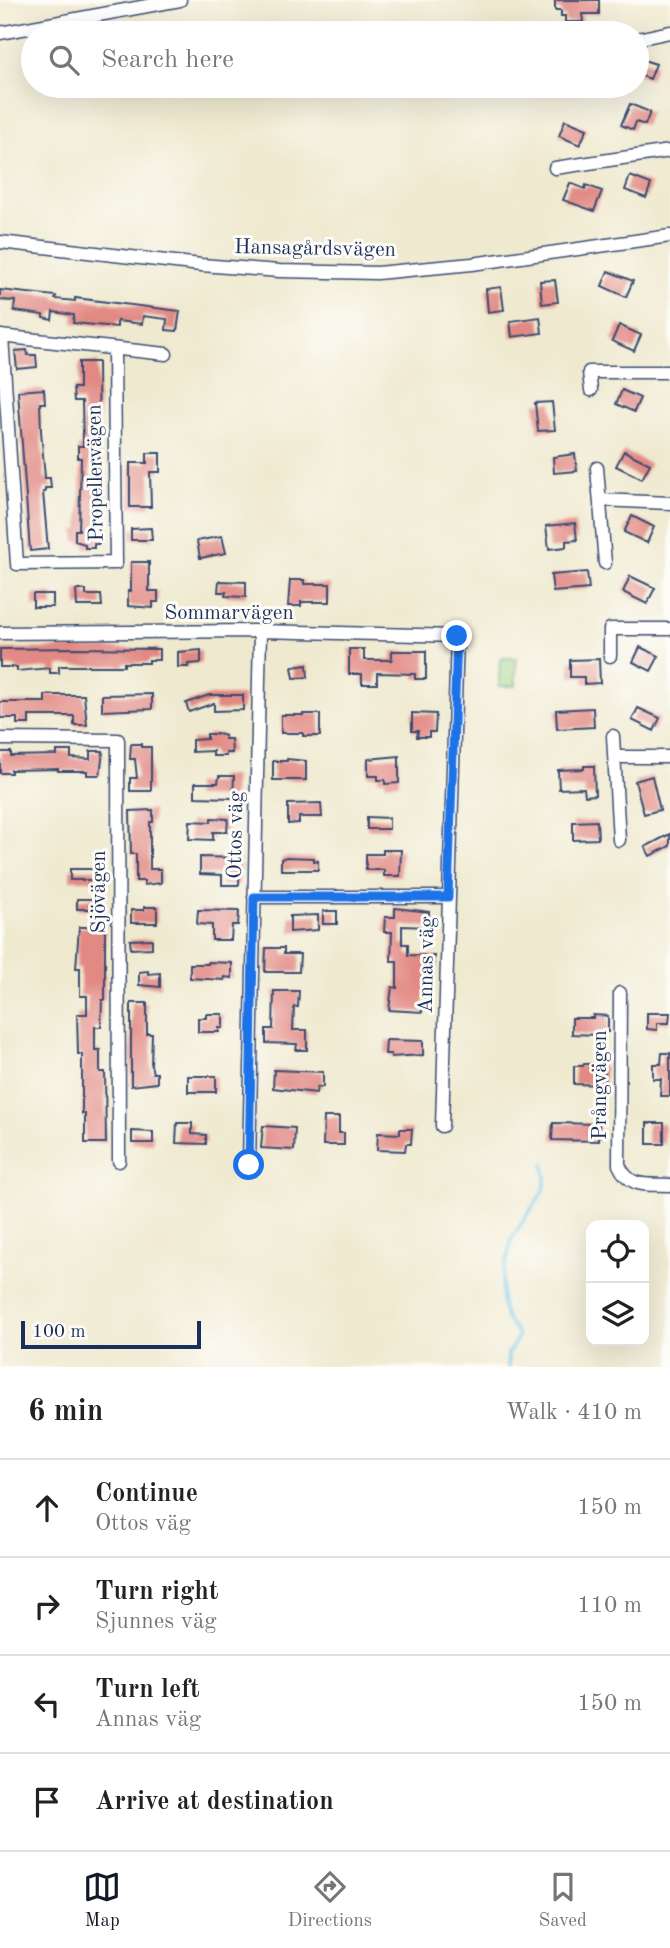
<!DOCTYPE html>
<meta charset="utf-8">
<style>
body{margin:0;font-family:"Old Standard TT",serif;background:#f6f6f6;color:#222}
.controls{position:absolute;right:21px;bottom:21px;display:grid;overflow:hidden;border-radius:14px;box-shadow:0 7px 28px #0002}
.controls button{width:63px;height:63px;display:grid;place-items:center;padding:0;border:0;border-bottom:2px solid #e0e0e0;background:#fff;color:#222;font:35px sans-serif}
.scale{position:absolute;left:21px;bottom:18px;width:180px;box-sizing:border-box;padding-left:7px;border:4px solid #1b2f5e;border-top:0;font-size:19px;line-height:24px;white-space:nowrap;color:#1b2f5e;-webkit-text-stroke:5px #fdfcf7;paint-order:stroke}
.stop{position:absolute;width:21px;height:21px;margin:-16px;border:5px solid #1a73e8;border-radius:50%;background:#fff}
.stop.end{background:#1a73e8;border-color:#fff;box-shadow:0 2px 7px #0008}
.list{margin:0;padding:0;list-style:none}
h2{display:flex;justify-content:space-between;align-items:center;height:91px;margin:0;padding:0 28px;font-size:30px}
h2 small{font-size:23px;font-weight:400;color:#767676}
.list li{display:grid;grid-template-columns:46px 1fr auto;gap:21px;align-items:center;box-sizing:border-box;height:98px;padding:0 28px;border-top:2px solid #e0e0e0}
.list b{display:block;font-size:26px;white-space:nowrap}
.list p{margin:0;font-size:23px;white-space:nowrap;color:#767676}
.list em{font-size:23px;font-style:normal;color:#767676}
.icon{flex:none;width:38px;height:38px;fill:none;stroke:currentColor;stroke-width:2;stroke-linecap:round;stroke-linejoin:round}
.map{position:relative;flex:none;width:670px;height:1367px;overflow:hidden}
.search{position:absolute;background:#fff;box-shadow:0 7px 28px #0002;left:21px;right:21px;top:21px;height:77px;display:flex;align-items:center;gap:18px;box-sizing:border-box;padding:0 24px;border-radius:38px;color:#767676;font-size:26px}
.sheet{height:483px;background:#fff}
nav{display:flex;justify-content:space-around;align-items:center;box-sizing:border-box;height:98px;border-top:2px solid #e0e0e0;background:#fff;font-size:19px;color:#767676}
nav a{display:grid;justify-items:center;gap:4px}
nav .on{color:#111827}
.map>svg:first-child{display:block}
.green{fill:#9bd386;stroke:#5b8172;stroke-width:2}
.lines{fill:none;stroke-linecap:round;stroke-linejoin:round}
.stream{stroke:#69c3e7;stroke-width:3.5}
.building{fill:#e28984}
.minor-casing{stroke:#3b4b6f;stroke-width:15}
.minor{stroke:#fff;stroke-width:12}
.route{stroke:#1a73e8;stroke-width:9}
.labels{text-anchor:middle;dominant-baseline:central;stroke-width:6;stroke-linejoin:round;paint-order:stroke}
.street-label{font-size:21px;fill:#1b2f5e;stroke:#fdfcf7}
</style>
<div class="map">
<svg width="670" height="1367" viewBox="0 0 670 1367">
<rect width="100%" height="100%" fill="#fdfcf7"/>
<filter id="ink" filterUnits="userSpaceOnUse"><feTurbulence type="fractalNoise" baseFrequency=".0143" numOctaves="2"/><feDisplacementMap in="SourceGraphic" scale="14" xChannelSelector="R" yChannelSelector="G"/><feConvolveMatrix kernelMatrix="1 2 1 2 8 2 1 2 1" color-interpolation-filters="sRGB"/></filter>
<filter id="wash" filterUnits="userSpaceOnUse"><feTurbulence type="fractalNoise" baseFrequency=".00686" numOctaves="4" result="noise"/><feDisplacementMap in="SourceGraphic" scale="28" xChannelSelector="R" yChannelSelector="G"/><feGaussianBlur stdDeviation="1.57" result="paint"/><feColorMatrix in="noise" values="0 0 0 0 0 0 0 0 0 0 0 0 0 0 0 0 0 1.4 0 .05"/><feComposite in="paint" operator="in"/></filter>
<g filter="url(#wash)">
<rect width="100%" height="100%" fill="#efe9cf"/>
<path class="green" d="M500,658H516V686H499Z"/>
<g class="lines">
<path class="stream" d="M508,1367V1353L518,1337L516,1331L507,1320L502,1305V1282L512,1238L544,1190L546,1176L544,1164"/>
</g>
<g id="blocks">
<path class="building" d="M555,0H599V14H582L583,22H565V16H561V10H555Z
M637,58L656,64L650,79L637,74Z
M630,104L650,112L645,125L636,122L633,130L621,125Z
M565,120L587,129L580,145L559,136Z
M630,176L651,184L646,198L625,190Z
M570,183L585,189L586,185L602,191L594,211L563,200Z
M608,271L633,281L626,297L602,286Z
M555,280L558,302L542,304L540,281Z
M501,287L504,310L488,312L486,289Z
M0,290L56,296L55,299L75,301V298L180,311L177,331L166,330L167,319L143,316L142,324L117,321V327L73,323L74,315L53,312L52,320L43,318V315L14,311L15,301L0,300Z
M540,317L542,333L512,337L510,321Z
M619,325L641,335L634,351L612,341Z
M27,350L28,355H36L37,367L17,369L15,351Z
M79,362H98L99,458H90V477H99V544H94V548H85V544L75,541V530H79L81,458H78V446H83L82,401H74L73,388H79Z
M44,389L45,403H40L41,431L45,478H50L51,488H45V492H43L48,549L30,551L18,391Z
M622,390L640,398L634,412L616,404Z
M552,402L555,430L538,431L535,403Z
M624,451L650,464L642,479L616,466Z
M147,453H160V472H150L151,507H130V463H147Z
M575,454L577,471L554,473L553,457Z
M632,516L654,527L647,543L624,532Z
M575,523L577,540L566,541V547L549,549L546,526Z
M151,528L152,540H131V529Z
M222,536L226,553L200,558L197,541Z
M131,562H149V591H158V602H153V608L128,606V591H131Z
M587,572L589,589L553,592L551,575Z
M630,576L655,588L647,604L623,592Z
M290,580H304V584H330V602H301V606H288Z
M219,581L246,582V597L225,596L226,592H218Z
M76,590H86V595H101L102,606H77Z
M33,594H53V607H33Z
M640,647L659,656L651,671L633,662Z
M74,648L159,649V660H149V663H124V666H59V673H50V668L17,671V667H0V649Z
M349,649H364V660H392V651H426V679H415V674L377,673V684H362V674H349Z
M201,650V663L188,664V667H178V652Z
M599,659L600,683L584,684V677H570V660Z
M307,665L308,677L294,678L292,667Z
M152,694V709L102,711V695Z
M45,695H84L87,725H74V716H29V724H17V718H0V702H45Z
M209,695H243V710L214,711V703L189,712L186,703Z
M593,708L594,727L557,729L556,710Z
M638,708L660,718L654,731L632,720Z
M412,713L436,714L435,732H429V737H417L418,731H412Z
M303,714H320V736H303V733H281V715H303Z
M207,734H219L225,736V739H231L232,753H226V756H213V751L192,752V740L207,739Z
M131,744H141V747H151V791H130V778H137L135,759H130Z
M57,751H71V758L90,759V751H103L100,775H87V771H58V769L11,770V773H0V752H11V756L57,755Z
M399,756V783L385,784V780H378V776H368V759Z
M287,759L306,761V780H273V761H287Z
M584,766H594L595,795L585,796L584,788L559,789L558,770L584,769Z
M219,776H234L233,798L195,797V783H218Z
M652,776L660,810L644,814L635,781Z
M321,803L322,817H299V823L288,824V804Z
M153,810V822H150V869H161V883L144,885V881H136V854H131L130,811Z
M367,817L389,818V829H367Z
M211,818L228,819L227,832H213V840L189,839L190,821L211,822Z
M597,821L598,839L573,840V822Z
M670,834V846L650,856L645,847Z
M383,850H401L400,876H384V870H366V854H383Z
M200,857L240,858L239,885H222V875L200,874Z
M286,857L314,858V861H318V870H281V859Z
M70,869H96V880H70Z
M77,899H96V909H77Z
M144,907H157V923H131V910H144Z
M395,908L429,912V927L402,926V944H408V955L434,956L433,982H427L422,1012L389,1010L392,987L397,988V961H391L392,932H384L385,917H395Z
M198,910L239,911L238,925H232L231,940H212V925L197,924Z
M323,911H337V924H323Z
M318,915V930L290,932V916Z
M79,927H105V1000H102L101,1027H95V1050H100V1072H105L106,1143H85V1114H82V1054H78L77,1014H87V996H80V968H76Z
M152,939V948L131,949L130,940Z
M266,948H284V954H300L299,972H265Z
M208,962L232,963V978L225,977L224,980L190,978V964H208Z
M148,971V974L160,973V987L139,985V972Z
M274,991H299L298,1007H294L293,1030H307V1050H296L297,1044L266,1043V1029H273Z
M131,1003H147V1034H152L151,1065L153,1073H157V1083L131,1086Z
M647,1013H670L669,1023H657V1030L647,1029Z
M206,1014H223V1028H219V1032H198V1018H206Z
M593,1015L608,1016V1032H598V1035L572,1034V1018H593Z
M386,1040L423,1041V1055L391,1057V1054H385Z
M662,1053H670V1096H660L661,1079H653V1064H661Z
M584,1064H602L603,1068H605L604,1085L574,1084V1066H583Z
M274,1070L323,1072V1087H317L316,1093L273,1088Z
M188,1076H216V1092H188Z
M324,1117H339V1133H344V1145H323Z
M177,1123H192V1134L206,1135V1144L176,1143Z
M553,1123L599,1124V1141L552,1140Z
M647,1123H664V1144H647Z
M263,1126L295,1128L294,1150L261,1148Z
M400,1129H412L411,1144H406L405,1151L377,1150L378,1133L400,1134Z
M132,1131L153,1132V1143H132Z"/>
</g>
</g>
<g filter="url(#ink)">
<use href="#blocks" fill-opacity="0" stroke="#3b4b6f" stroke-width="2"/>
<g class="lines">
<defs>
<path id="minor" d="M0,33L180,0
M637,39L670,32
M555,168L670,151
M0,242L201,265L280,271L377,273L472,264L670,236
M0,336L166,354
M2,336L17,564L116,563L114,349
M591,390L589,372H670
M597,468L605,563
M600,500L670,503
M0,633L260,631L457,636L442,1126
M610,656V629H670
M613,736L619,840
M0,739L118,740L119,1161
M616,757H670
M254,897H448
M620,993L619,1165C630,1189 647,1184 670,1185
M249,1165L260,631"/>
</defs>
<use href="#minor" class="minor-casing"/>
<use href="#minor" class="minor"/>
</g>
</g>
<g class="lines" filter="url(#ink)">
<path class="route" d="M249,1165L254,897H448L457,636"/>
</g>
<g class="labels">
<g class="street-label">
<text transform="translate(315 249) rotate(1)">Hansagårdsvägen</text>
<text transform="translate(96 473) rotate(-91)">Propellervägen</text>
<text x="229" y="613">Sommarvägen</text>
<text transform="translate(236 835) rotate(-89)">Ottos väg</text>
<text transform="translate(99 892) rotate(-90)">Sjövägen</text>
<text transform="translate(427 965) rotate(-89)">Annas väg</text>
<text transform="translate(600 1085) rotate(-90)">Prångvägen</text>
</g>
</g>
</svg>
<div class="controls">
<button><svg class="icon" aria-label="locate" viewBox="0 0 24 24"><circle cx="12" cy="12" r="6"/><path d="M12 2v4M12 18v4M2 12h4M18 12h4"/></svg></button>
<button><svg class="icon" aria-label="layers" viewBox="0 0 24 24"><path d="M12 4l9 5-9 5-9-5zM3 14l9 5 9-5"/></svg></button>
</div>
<div class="scale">100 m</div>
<div class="stop" style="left:249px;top:1165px"></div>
<div class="stop end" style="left:457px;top:636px"></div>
<div class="search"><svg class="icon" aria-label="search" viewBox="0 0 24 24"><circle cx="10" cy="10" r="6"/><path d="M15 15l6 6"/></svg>Search here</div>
</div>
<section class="sheet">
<h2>6 min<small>Walk · 410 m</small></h2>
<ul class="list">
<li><svg class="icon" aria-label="ahead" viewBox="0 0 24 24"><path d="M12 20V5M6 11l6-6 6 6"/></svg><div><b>Continue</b><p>Ottos väg</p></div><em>150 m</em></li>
<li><svg class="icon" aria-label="right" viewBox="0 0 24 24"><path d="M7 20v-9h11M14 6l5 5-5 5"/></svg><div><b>Turn right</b><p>Sjunnes väg</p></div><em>110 m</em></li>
<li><svg class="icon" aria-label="left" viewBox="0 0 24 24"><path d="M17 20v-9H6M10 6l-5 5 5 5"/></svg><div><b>Turn left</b><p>Annas väg</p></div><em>150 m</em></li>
<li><svg class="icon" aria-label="arrive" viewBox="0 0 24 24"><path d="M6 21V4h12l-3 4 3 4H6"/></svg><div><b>Arrive at destination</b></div></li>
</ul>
</section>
<nav>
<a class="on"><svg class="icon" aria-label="map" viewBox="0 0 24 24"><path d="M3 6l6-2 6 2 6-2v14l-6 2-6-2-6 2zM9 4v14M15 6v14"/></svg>Map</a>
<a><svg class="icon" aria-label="directions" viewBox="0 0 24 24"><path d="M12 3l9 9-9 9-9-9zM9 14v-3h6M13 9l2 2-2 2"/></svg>Directions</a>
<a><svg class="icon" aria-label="saved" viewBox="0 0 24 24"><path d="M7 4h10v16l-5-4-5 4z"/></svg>Saved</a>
</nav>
